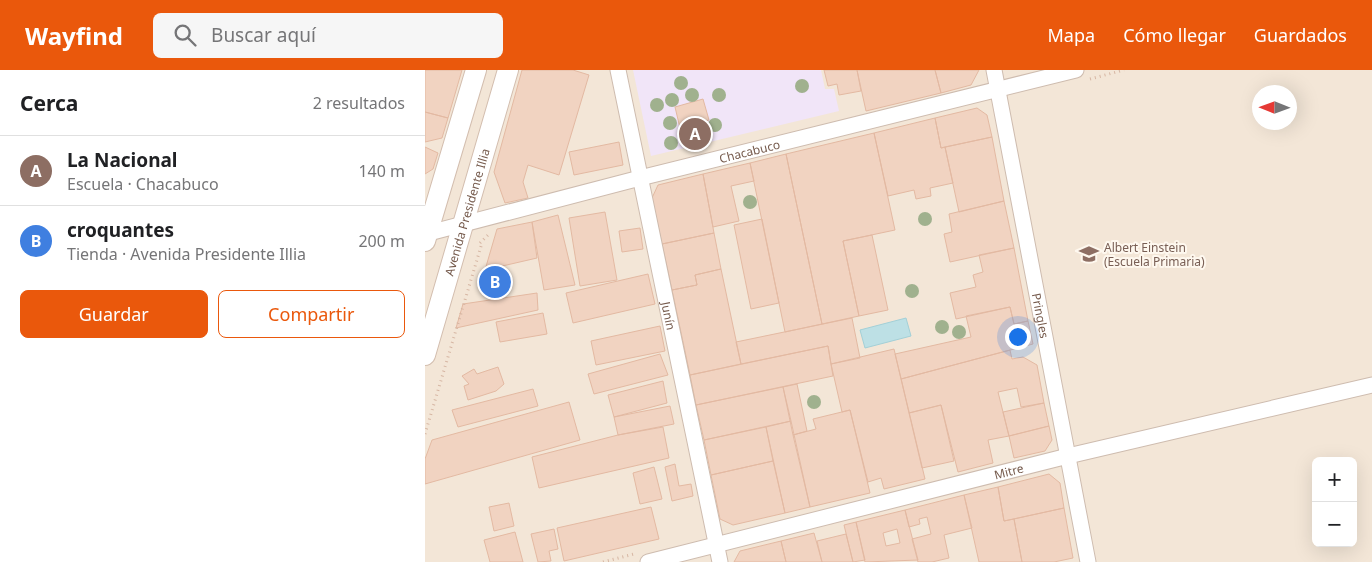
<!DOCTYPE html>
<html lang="es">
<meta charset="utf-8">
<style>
body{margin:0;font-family:"Noto Sans",sans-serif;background:#f6f6f6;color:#202124}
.controls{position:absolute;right:15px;bottom:15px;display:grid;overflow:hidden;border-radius:8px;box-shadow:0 5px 20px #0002}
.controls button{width:45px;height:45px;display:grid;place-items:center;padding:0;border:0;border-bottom:1px solid #e0e0e0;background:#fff;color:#202124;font:25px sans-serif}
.compass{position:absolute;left:827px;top:15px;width:45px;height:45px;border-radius:50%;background:#fff;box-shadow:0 5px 20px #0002;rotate:271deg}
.you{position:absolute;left:592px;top:266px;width:18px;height:18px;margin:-12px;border:4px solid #fff;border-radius:50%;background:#1a73e8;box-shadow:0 0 0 8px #1a73e833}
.badge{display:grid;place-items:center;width:32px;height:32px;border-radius:50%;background:#ea580c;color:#fff;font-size:16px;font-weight:700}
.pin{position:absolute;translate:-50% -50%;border:2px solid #fff;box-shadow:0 1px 5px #0006}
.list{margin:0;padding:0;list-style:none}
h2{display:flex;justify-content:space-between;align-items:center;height:65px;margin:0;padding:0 20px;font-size:21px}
h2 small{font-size:16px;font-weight:400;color:#757577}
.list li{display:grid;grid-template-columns:32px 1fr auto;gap:15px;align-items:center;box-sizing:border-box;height:70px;padding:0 20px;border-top:1px solid #e0e0e0}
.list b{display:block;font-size:19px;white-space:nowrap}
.list p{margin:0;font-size:16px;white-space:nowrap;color:#757577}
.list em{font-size:16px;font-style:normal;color:#757577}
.actions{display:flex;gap:10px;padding:15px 20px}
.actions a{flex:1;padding:11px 0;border:1px solid #ea580c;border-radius:8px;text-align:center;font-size:18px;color:#ea580c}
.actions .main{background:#ea580c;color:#fff}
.icon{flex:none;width:28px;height:28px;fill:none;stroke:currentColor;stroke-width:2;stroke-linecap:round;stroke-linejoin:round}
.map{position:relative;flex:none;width:947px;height:492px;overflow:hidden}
header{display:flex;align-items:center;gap:30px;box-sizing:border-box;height:70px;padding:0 25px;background:#ea580c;color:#fff}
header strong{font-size:24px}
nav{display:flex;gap:28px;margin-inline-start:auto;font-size:18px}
.search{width:350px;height:45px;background:#f6f6f6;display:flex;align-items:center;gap:12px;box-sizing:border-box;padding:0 18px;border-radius:8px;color:#757577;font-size:19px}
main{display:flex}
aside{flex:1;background:#fff}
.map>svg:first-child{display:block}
.residential{fill:#f3e6d7;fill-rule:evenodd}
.education{fill:#f1e5f8}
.water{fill:#bde0e5;stroke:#a3d0d7}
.building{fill:#f1d3c1;stroke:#e3b9a2;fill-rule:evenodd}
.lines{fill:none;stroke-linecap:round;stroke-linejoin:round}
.street-casing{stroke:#cebcaf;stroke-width:17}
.secondary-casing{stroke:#d3beaf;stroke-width:22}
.path{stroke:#d6b6a3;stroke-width:3;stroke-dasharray:1 4;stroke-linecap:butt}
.street{stroke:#fff;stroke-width:15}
.secondary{stroke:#fff;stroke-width:20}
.tree{fill:#a0b18e}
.labels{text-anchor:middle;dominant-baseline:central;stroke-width:4;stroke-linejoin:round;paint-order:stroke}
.street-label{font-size:12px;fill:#765b4d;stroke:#fef8ef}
.education-label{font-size:12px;fill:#785e54;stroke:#fef8ef;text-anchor:start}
</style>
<header>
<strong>Wayfind</strong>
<div class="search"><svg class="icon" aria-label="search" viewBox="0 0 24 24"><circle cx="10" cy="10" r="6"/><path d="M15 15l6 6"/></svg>Buscar aquí</div>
<nav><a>Mapa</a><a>Cómo llegar</a><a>Guardados</a></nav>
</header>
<main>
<aside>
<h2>Cerca<small>2 resultados</small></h2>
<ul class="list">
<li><span class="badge" style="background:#8d6e63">A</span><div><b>La Nacional</b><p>Escuela · Chacabuco</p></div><em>140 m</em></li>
<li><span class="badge" style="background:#3f7fe0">B</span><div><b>croquantes</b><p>Tienda · Avenida Presidente Illia</p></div><em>200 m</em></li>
</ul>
<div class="actions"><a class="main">Guardar</a><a>Compartir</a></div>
</aside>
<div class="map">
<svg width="947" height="492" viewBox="0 0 947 492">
<rect width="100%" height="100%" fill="#fcf4e8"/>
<path class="residential" d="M0,0H947V492H0ZM834,22H864V52H834ZM891,391H928V473H891Z"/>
<path class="education" d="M208,0H396L400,19H409L414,41L226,86Z"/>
<path class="water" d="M481,248L486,266L440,278L435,260Z"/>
<path class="building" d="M0,0H37L23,48L0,42Z
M97,0H148L164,5L134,105L103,95L98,112L103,128L80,133L69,102Z
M399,0H432L436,21L414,25L412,14L403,16Z
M432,0H510L516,23L441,41Z
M510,0H554L546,15L516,23Z
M278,29L284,50L255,58L250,37Z
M552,38L562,45L567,67L516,78L510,48Z
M0,42L23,48L17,68L0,72Z
M510,48L516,78L520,77L528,113L505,118L506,126L491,129L489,120L463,126L449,63Z
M449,63L470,160L418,171L434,246L397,254L361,84Z
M567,67L579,131L534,142L520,77Z
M194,72L198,95L149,105L144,82Z
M0,77L13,83L8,99L0,104Z
M361,84L397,254L360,262L325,93Z
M325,93L329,111L306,116L314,151L288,157L278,104Z
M278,104L289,163L237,174L227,128L233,115Z
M579,131L589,178L525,192L519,164L527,162L524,144Z
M180,142L192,210L155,216L144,148Z
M133,145L150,215L119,220L107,152Z
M337,149L354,233L326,239L309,155Z
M107,152L112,188L60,200L72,159Z
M215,158L218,179L197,182L194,161Z
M289,163L296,199L270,205L272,215L247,220L237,174Z
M447,165L463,240L434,246L418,171Z
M589,178L603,251L589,254L585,237L531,249L525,223L551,217L548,205L558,202L554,185Z
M296,199L316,294L265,305L247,220L272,215L270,205Z
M223,204L230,234L148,253L141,223Z
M112,223L113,240L31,258L38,234Z
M585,237L589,254L603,251L608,274L476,309L470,284L546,267L541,246Z
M118,243L122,264L75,272L71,252Z
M427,248L435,288L406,294L403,276L316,294L311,272Z
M235,256L240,281L171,295L166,271Z
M403,276L408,306L271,335L265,305Z
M469,279L500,409L459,419L456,408L443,412L425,340L417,342L406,294Z
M585,280L587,289L598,287L612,295L619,333L596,337L592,318L573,322L584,366L563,370L568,393L533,402L516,335L484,343L476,309Z
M235,284L243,305L169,324L163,304Z
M73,297L79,314L71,321L43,330L39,316L44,314L37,306L49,299L52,304Z
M238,311L242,333L189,347L183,325Z
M372,314L382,361L368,365L358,317Z
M358,317L366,351L279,370L271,335Z
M108,319L113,336L33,357L27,340Z
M144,332L155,370L0,414V389L7,370Z
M619,333L624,356L584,366L578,342Z
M516,335L529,391L497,398L484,343Z
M245,336L249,354L193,365L189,347Z
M425,340L445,423L385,437L368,365L391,359L388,349Z
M366,351L385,437L360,443L341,357Z
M624,356L627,370L620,381L589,388L584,366Z
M238,357L244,388L114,418L107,387L193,365Z
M341,357L348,391L286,405L279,370Z
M348,391L360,443L308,455L295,449L286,405Z
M250,394L254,416L266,414L268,426L247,431L240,397Z
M229,397L237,429L215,434L208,403Z
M624,404L635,413L639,438L579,451L573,417Z
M573,417L579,451L589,449L597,492H554L539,425Z
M539,425L547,458L519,465L524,488L507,492H493L487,469L506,464L502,447L494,449L495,454L484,457L480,440Z
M84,433L89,456L69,461L64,437Z
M226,437L234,469L139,491L132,458Z
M639,438L648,488L629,492H597L589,449Z
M480,440L493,490L440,492L431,452ZM472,459L475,473L461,476L458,463Z
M431,452L440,490L428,492L419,455Z
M129,459L133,479L124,481L126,491L113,492L106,464Z
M90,462L98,492H65L59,470Z
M389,463L397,492H361L356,471Z
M421,464L428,492H397L392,471Z
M356,471L361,492H309L315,481Z"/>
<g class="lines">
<defs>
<g id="street">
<path id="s1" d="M193,0L295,492"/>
<path id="s2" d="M569,0L663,492"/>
<path id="s3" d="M0,164L215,108L651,0"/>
<path id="s4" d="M223,492L643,386L947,315"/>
</g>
<g id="secondary">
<path d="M0,171L51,0"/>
<path id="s5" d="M0,285L83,0"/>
</g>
</defs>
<use href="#street" class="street-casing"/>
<use href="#secondary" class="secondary-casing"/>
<path class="path" d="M665,9L699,0
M55,173L64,164
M0,364L57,173
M178,492L209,484"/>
<use href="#street" class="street"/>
<use href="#secondary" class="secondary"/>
</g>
<g class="tree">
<circle cx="256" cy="13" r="7"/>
<circle cx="377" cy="16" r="7"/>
<circle cx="267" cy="25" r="7"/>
<circle cx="294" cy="25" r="7"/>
<circle cx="247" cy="30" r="7"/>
<circle cx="232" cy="35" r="7"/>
<circle cx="245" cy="53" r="7"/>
<circle cx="290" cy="55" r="7"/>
<circle cx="246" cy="73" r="7"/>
<circle cx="273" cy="73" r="7"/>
<circle cx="325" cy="132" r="7"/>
<circle cx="500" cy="149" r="7"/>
<circle cx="487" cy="221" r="7"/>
<circle cx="517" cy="257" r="7"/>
<circle cx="534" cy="262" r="7"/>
<circle cx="389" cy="332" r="7"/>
</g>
<defs>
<symbol id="school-bare" viewBox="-9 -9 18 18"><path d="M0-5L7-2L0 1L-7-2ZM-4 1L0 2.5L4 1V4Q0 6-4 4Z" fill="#8d6e63" stroke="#fef8ef" stroke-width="2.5" paint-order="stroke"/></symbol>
</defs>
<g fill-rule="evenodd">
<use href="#school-bare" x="650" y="170" width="28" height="28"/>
</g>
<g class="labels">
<g class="street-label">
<text stroke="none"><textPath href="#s3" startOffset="335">Chacabuco</textPath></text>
<text stroke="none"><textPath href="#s5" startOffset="149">Avenida Presidente Illia</textPath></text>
<text stroke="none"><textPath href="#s1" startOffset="251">Junín</textPath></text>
<text stroke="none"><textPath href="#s2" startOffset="250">Pringles</textPath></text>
<text stroke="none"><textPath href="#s4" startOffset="372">Mitre</textPath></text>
</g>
<g class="education-label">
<text x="679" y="177">Albert Einstein<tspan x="679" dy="14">(Escuela Primaria)</tspan></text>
</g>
</g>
</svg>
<div class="controls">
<button>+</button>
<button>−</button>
</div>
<svg class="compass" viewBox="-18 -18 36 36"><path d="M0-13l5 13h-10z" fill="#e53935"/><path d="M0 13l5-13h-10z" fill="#757577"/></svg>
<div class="you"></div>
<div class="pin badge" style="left:270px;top:64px;background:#8d6e63">A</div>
<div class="pin badge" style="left:70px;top:212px;background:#3f7fe0">B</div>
</div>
</main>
